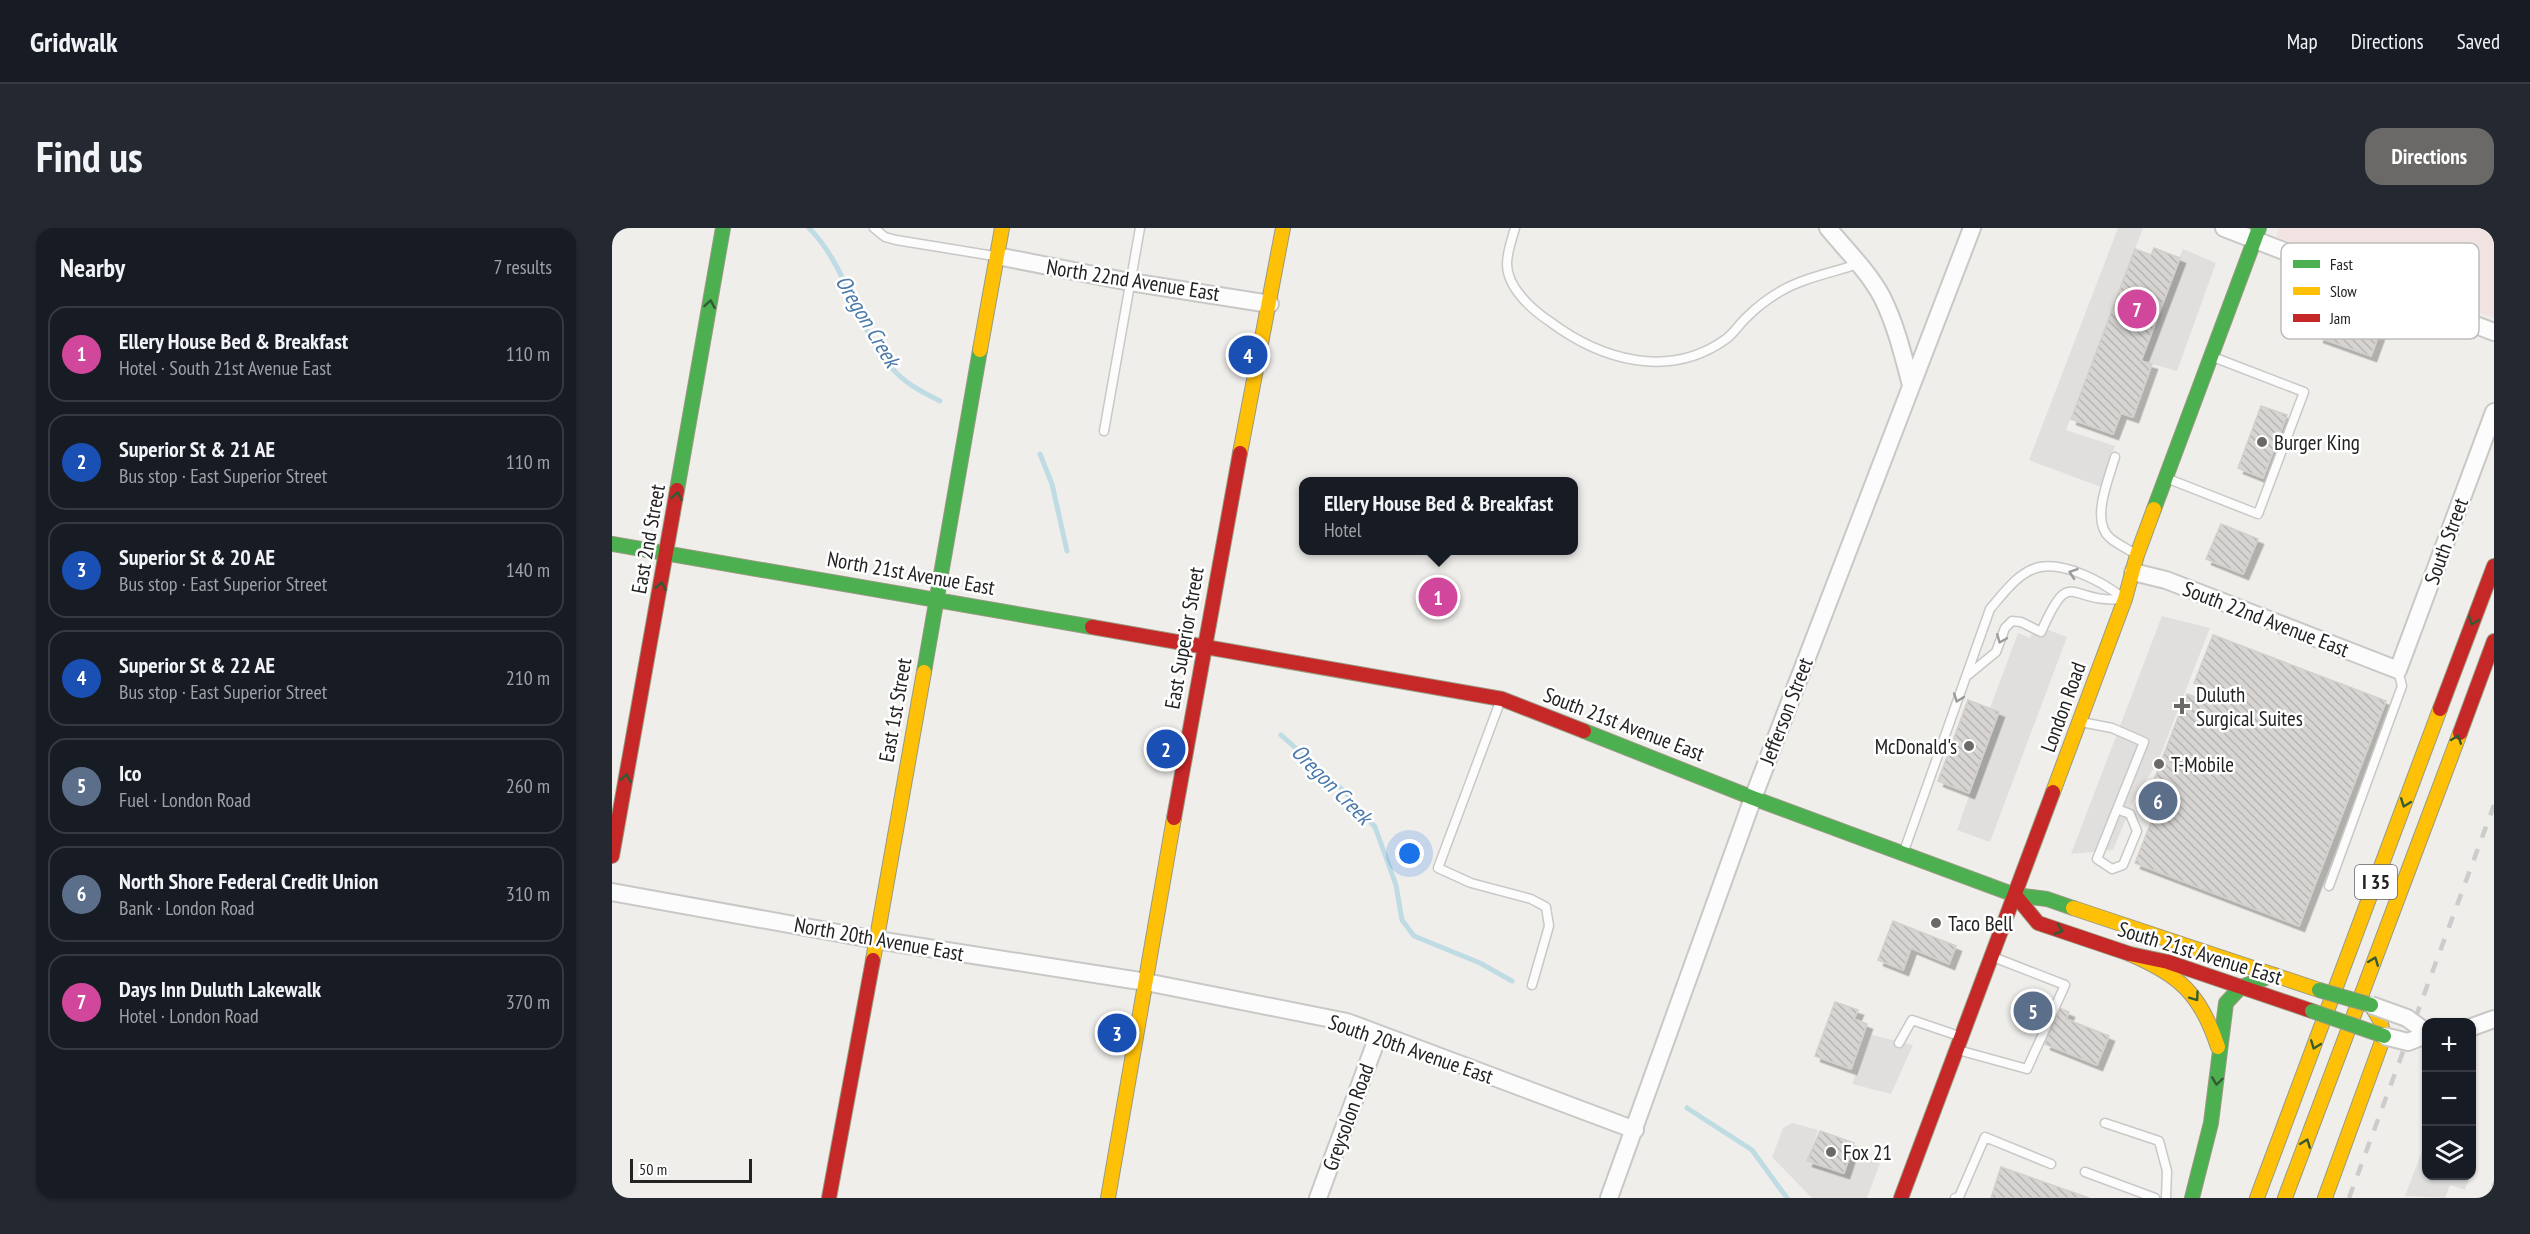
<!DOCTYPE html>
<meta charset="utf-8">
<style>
body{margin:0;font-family:"PT Sans Narrow",sans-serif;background:#242831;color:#f1f3f6}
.controls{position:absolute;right:18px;bottom:18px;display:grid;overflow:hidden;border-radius:12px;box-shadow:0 2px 4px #0004}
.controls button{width:54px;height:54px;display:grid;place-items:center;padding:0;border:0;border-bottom:2px solid #363941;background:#171b24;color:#f1f3f6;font:30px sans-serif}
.scale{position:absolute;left:18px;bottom:15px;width:122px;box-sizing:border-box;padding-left:6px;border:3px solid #222;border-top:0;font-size:16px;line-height:21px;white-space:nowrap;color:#222;-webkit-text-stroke:4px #fff;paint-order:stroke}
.you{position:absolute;left:798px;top:626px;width:21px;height:21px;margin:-15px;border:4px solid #fff;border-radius:50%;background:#1a73e8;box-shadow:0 0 0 9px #1a73e833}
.badge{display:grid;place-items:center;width:39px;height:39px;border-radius:50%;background:#6a6968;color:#fff;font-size:20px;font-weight:700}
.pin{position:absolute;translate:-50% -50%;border:3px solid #fff;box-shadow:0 2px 6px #0006}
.popup{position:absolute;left:687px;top:249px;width:279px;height:78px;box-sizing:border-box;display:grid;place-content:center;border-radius:12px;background:#171b24;filter:drop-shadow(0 2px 4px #0005);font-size:20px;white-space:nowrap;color:#9ea1a6}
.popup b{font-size:22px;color:#f1f3f6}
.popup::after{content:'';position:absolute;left:50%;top:100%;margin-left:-12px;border:12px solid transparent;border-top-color:#171b24}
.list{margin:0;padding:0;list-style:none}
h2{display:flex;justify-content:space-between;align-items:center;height:78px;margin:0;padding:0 24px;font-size:26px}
h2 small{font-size:20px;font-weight:400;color:#9ea1a6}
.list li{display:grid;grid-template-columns:39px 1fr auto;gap:18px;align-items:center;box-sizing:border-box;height:96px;margin:0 12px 12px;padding:0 12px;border:2px solid #363941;border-radius:18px}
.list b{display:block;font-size:22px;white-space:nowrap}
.list p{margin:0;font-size:20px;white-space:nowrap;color:#9ea1a6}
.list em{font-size:20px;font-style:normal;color:#9ea1a6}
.icon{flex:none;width:33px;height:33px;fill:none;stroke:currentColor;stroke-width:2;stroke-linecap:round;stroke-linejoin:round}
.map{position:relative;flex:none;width:1882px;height:970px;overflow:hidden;border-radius:18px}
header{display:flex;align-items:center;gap:36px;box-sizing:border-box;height:84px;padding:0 30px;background:#171b24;border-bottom:2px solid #363941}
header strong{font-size:28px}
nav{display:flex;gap:33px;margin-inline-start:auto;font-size:21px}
.intro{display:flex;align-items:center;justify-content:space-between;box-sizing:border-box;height:144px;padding:0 36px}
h1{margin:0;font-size:42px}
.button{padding:15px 27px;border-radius:18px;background:#6a6968;color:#fff;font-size:21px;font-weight:700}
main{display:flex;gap:36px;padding:0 36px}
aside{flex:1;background:#171b24;border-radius:18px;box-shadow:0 2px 4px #0004}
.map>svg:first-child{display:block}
.commercial{fill:#f1e3e1}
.parking{fill:#e0dfde}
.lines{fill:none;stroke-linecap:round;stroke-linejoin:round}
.stream{stroke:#bfdbe3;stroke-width:5}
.building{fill:url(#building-back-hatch);stroke:#d3d0cc;stroke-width:1.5;filter:url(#shadow)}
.lane-casing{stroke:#c9c8c7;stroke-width:11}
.street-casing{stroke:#c9c8c7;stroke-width:20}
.fast-casing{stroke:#999a82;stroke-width:16}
.slow-casing{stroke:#999a82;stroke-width:16}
.jam-casing{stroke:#999a82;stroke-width:16}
.path{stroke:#dccecd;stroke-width:3;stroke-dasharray:3 3;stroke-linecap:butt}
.lane{stroke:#fdfcfc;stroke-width:8}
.street{stroke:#fdfcfc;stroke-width:16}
.fast{stroke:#4caf50;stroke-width:14}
.slow{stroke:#ffc107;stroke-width:14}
.jam{stroke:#c62828;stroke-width:14}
.rail{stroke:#ccc;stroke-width:4.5;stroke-dasharray:12 12;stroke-linecap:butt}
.street-bridge-casing{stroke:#c9c8c7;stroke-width:20;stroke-linecap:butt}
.fast-bridge-casing{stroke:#999a82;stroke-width:16;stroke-linecap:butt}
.street-bridge{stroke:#fdfcfc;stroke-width:16}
.fast-bridge{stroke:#4caf50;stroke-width:14}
.oneway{stroke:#335a34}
.oneway2{stroke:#9a9a9a}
.poi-dot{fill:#6a6968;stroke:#fff;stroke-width:2}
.labels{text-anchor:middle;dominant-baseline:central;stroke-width:5;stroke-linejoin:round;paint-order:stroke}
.shield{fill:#fff;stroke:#646464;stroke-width:1.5}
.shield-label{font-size:20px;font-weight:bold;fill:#222}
.street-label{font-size:21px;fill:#222;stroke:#fff}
.poi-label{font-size:21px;fill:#222;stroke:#fff;text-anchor:start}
.water-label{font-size:22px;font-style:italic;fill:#4a7aab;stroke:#fff}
.key{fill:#fff;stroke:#bdbdbd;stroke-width:1.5}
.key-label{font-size:16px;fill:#222}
</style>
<header>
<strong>Gridwalk</strong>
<nav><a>Map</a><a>Directions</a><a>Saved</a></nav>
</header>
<div class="intro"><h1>Find us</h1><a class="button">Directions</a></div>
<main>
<aside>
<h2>Nearby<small>7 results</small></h2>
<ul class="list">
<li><span class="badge" style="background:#d1479c">1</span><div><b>Ellery House Bed &amp; Breakfast</b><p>Hotel · South 21st Avenue East</p></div><em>110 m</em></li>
<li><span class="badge" style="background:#1a4fb4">2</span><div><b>Superior St &amp; 21 AE</b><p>Bus stop · East Superior Street</p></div><em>110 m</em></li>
<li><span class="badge" style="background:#1a4fb4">3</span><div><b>Superior St &amp; 20 AE</b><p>Bus stop · East Superior Street</p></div><em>140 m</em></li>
<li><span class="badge" style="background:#1a4fb4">4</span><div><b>Superior St &amp; 22 AE</b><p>Bus stop · East Superior Street</p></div><em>210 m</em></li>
<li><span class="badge" style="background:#5c6f8a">5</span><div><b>Ico</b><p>Fuel · London Road</p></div><em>260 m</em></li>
<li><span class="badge" style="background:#5c6f8a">6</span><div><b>North Shore Federal Credit Union</b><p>Bank · London Road</p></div><em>310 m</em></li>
<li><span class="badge" style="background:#d1479c">7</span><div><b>Days Inn Duluth Lakewalk</b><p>Hotel · London Road</p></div><em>370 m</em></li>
</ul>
</aside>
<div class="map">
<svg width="1882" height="970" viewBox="0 0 1882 970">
<defs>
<pattern id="building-back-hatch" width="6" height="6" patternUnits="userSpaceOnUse" patternTransform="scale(1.5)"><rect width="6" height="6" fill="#d7d4d2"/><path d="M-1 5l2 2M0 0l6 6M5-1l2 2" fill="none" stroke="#b8b6b4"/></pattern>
<filter id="shadow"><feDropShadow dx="5.5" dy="5.5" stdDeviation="0" flood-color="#0004"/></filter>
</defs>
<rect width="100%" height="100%" fill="#f0eeeb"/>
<path class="commercial" d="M1667,0H1882V90L1664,9Z"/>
<path class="parking" d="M1506,0H1531L1454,202L1503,218L1489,259L1417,232Z
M1571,21L1604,35L1565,143L1529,133Z
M1550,388L1598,400L1545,536L1524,567L1501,622L1459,626Z
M1423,397L1455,409L1378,614L1345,602L1387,484L1378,480L1406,405L1418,410Z
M1260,807L1301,817L1279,866L1240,856Z
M1180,895L1206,902L1195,934L1231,947L1241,926L1268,935L1255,970H1200L1160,929L1171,900Z
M1814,913V948H1858L1853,962L1838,957L1833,970L1793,968Z"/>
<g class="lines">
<path class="stream" d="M197,0C235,38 244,98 279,139C292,155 310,164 328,173
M428,226L440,256L455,323
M669,507L733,564L763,599L784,657L790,692L802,708L868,735L900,753
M1075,880L1140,922L1175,970"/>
</g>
<path class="building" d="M1542,20L1568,30L1529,133L1540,136L1521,189L1509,185L1501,206L1459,191L1523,21L1539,27Z
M1722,64L1775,84L1759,128L1706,109Z
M1649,178L1675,187L1651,250L1626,240Z
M1609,296L1646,311L1631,346L1594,331Z
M1601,407L1774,473L1687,698L1523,635L1549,569L1537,565L1575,466L1589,471L1593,459L1582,455Z
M1356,472L1387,484L1357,565L1326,553Z
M1281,693L1344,718L1337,736L1299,720L1291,742L1266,732Z
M1223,774L1246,782L1242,791L1255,796L1239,841L1203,828Z
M1447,780L1457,784L1454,791L1497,808L1485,837L1433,816Z
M1208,903L1242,915L1232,945L1195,933Z
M1389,939L1477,970H1379Z"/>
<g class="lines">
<defs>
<path id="lane" d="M262,0L273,9L284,12L382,28
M903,0C900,11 895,24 895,36C895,59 919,81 937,93C989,132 1057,152 1114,111C1123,104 1128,95 1136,88C1146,78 1157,70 1169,63C1191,50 1222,44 1246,36
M492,203L528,0
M1503,229C1497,250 1478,293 1498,310C1505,316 1514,320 1522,325
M1554,250L1646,286L1692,164L1601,129
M1356,447L1384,424L1393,400L1400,393L1409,394L1429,404C1459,336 1456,376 1510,371
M888,474L826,640L859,655L919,671L934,679L937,698L920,757
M1469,494L1500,500L1532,514L1485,631L1500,641L1511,637L1525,603L1518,586L1505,581
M1292,623L1378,381C1391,366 1407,343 1428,339C1454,334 1490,354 1510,369
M1717,658L1790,458L1786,442
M1287,815L1300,792L1347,808
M1346,822L1415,841L1453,757L1381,729
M1493,895L1547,913L1555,943L1554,970
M1473,944L1543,970
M1343,970L1347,969L1373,909L1439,936"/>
<path id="street" d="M1216,0C1234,22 1256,43 1270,69C1284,97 1291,127 1299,157
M1612,0L1882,104
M385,28L518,54L658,76
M1521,344L1554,352L1786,442L1882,184
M0,664L265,712L534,754L735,794L1023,902
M1860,799L1882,791
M706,970L766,808
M997,970L1141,570L1360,0"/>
<path id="fast" d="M65,262L111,0
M1542,281L1647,0
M0,316L480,399
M312,444L368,122
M972,503L1141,570L1403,667L1435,671L1461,680
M1580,970L1599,895L1614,775L1629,759L1662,747"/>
<path id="slow" d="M368,122L390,0
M628,225L671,0
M1441,564L1513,371L1525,327L1542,281
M1461,680L1707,762
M1518,726C1568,747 1589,767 1606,819
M261,732L312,444
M496,970L562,590
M1645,970L1828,481
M1673,970L1848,505
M1713,970L1772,808L1768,792L1759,777"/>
<path id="jam" d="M480,399L890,471L972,503
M1828,481L1882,338
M1848,505L1882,413
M562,590L628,225
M0,628L65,262
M1403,667L1426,695L1518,726L1556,734L1700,783
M217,970L261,732
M1289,970L1441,564"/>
</defs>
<use href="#lane" class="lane-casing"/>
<use href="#street" class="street-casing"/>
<use href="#fast" class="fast-casing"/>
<use href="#slow" class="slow-casing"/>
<use href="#jam" class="jam-casing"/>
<path class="path" d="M1876,970L1882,954"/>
<use href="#lane" class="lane"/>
<use href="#street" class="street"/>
<use href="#fast" class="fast"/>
<use href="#slow" class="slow"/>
<use href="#jam" class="jam"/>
<path class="rail" d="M1737,970L1882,577"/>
<defs>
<path id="street-bridge" d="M1759,777L1795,790L1814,804
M1772,808L1796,814L1814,807"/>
<path id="fast-bridge" d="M1707,762L1759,777
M1700,783L1772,808"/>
</defs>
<use href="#street-bridge" class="street-bridge-casing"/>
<use href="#fast-bridge" class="fast-bridge-casing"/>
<use href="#street-bridge" class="street-bridge"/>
<use href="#fast-bridge" class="fast-bridge"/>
</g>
<defs><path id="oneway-chevron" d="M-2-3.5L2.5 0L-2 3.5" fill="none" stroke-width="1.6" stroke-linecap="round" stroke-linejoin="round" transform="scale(1.5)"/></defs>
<g class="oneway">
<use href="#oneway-chevron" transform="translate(98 76) rotate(-80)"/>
<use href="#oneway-chevron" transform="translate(65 268) rotate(-80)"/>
<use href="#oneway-chevron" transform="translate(49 358) rotate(-80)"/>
<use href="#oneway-chevron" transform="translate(1861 393) rotate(111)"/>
<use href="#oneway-chevron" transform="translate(1845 511) rotate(-69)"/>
<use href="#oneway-chevron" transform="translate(14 550) rotate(-80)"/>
<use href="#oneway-chevron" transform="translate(1793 575) rotate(111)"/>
<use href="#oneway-chevron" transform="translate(1447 702) rotate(19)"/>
<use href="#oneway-chevron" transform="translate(1762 733) rotate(-69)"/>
<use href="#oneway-chevron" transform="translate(1583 769) rotate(54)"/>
<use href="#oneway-chevron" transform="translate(1703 817) rotate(111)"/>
<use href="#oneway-chevron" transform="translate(1605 853) rotate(98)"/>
<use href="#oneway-chevron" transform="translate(1694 915) rotate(-69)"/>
</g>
<g class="oneway2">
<use href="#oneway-chevron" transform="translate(1461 345) rotate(-161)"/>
<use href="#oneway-chevron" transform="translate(1389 411) rotate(112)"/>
<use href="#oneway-chevron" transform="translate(1346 470) rotate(110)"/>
</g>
<g class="poi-dot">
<circle cx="1650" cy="214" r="6"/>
<path d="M1567 469h6v6h6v6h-6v6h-6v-6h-6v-6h6z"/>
<circle cx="1357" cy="518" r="6"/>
<circle cx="1547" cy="536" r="6"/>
<circle cx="1324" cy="695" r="6"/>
<circle cx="1219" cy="924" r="6"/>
</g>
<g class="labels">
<rect class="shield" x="1743" y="637" width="42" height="34" rx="4.5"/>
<g class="shield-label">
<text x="1764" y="654">I 35</text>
</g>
<g class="street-label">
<text transform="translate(521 52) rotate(9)">North 22nd Avenue East</text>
<text transform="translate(36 311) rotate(-80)">East 2nd Street</text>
<text transform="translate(1834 313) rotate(-70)">South Street</text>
<text transform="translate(299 345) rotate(10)">North 21st Avenue East</text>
<text transform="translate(1654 391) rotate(21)">South 22nd Avenue East</text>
<text transform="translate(572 410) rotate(-80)">East Superior Street</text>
<text transform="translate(1451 479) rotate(-70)">London Road</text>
<text transform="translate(283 482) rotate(-80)">East 1st Street</text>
<text transform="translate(1174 483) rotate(-69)">Jefferson Street</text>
<text transform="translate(1012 496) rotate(21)">South 21st Avenue East</text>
<text transform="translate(267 711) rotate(10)">North 20th Avenue East</text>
<text transform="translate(1588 725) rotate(17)">South 21st Avenue East</text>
<text transform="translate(799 821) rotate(19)">South 20th Avenue East</text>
<text transform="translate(736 889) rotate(-70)">Greysolon Road</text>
</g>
<g class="poi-label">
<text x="1662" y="214">Burger King</text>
<text x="1584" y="466">Duluth<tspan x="1584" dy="24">Surgical Suites</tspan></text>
<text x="1345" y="518" text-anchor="end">McDonald's</text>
<text x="1559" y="536">T-Mobile</text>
<text x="1336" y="695">Taco Bell</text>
<text x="1231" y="924">Fox 21</text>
</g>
<g class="water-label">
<text transform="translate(256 93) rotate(59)">Oregon Creek</text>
<text transform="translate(720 556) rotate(45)">Oregon Creek</text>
</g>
</g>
<rect x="1669" y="15" width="198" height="96" rx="9" class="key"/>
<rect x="1681" y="32" width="27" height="8" fill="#4caf50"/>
<rect x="1681" y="59" width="27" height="8" fill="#ffc107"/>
<rect x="1681" y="86" width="27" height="8" fill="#c62828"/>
<g class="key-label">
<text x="1718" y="42">Fast</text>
<text x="1718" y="69">Slow</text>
<text x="1718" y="96">Jam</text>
</g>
</svg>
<div class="controls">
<button>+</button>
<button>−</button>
<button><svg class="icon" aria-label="layers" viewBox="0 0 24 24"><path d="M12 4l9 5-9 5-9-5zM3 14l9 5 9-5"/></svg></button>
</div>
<div class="scale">50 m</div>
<div class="you"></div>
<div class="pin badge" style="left:826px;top:369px;background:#d1479c">1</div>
<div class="popup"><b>Ellery House Bed &amp; Breakfast</b>Hotel</div>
<div class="pin badge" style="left:554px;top:521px;background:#1a4fb4">2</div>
<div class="pin badge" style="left:505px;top:805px;background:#1a4fb4">3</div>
<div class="pin badge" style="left:636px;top:127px;background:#1a4fb4">4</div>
<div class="pin badge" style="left:1421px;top:783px;background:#5c6f8a">5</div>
<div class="pin badge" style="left:1546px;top:573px;background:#5c6f8a">6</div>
<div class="pin badge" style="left:1525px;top:81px;background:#d1479c">7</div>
</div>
</main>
